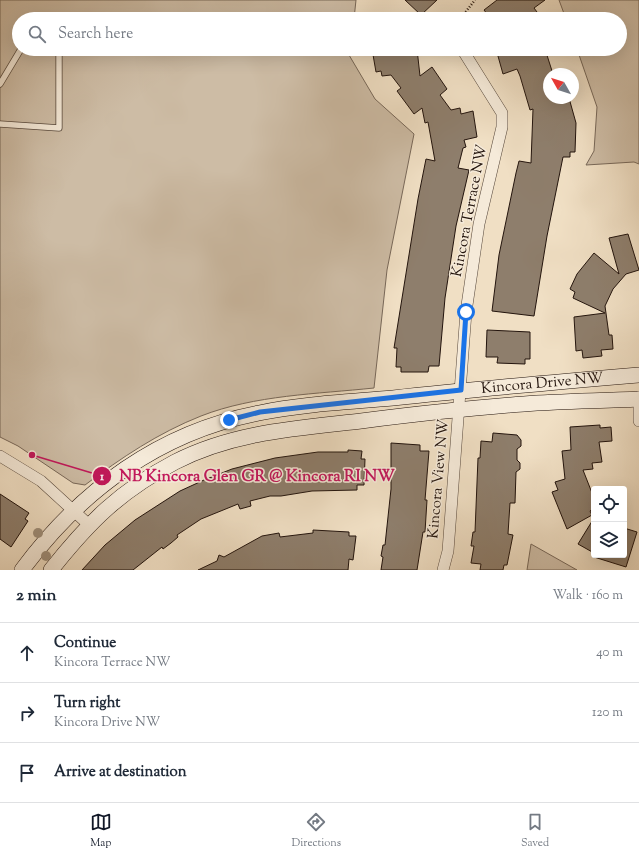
<!DOCTYPE html>
<meta charset="utf-8">
<style>
body{margin:0;font-family:"Sorts Mill Goudy",serif;background:#f6f6f7;color:#1f2937}
.controls{position:absolute;right:12px;bottom:12px;display:grid;overflow:hidden;border-radius:4px;box-shadow:0 4px 16px #0002}
.controls button{width:36px;height:36px;display:grid;place-items:center;padding:0;border:0;border-bottom:1px solid #e0e1e3;background:#fff;color:#1f2937;font:20px sans-serif}
.compass{position:absolute;left:543px;top:68px;width:36px;height:36px;border-radius:50%;background:#fff;box-shadow:0 4px 16px #0002;rotate:309deg}
.stop{position:absolute;width:12px;height:12px;margin:-9px;border:3px solid #1a73e8;border-radius:50%;background:#fff}
.stop.end{background:#1a73e8;border-color:#fff;box-shadow:0 1px 4px #0008}
.list{margin:0;padding:0;list-style:none}
h2{display:flex;justify-content:space-between;align-items:center;height:52px;margin:0;padding:0 16px;font-size:17px}
h2 small{font-size:13px;font-weight:400;color:#747a83}
.list li{display:grid;grid-template-columns:26px 1fr auto;gap:12px;align-items:center;box-sizing:border-box;height:60px;padding:0 16px;border-top:1px solid #e0e1e3}
.list b{display:block;font-size:15px;white-space:nowrap}
.list p{margin:0;font-size:13px;white-space:nowrap;color:#747a83}
.list em{font-size:13px;font-style:normal;color:#747a83}
.icon{flex:none;width:22px;height:22px;fill:none;stroke:currentColor;stroke-width:2;stroke-linecap:round;stroke-linejoin:round}
.map{position:relative;flex:none;width:639px;height:570px;overflow:hidden}
.search{position:absolute;background:#fff;box-shadow:0 4px 16px #0002;left:12px;right:12px;top:12px;height:44px;display:flex;align-items:center;gap:10px;box-sizing:border-box;padding:0 14px;border-radius:22px;color:#747a83;font-size:15px}
.sheet{height:232px;background:#fff}
nav{display:flex;justify-content:space-around;align-items:center;box-sizing:border-box;height:56px;border-top:1px solid #e0e1e3;background:#fff;font-size:11px;color:#747a83}
nav a{display:grid;justify-items:center;gap:2px}
nav .on{color:#111827}
.map>svg:first-child{display:block}
.green{fill:#cdbca5;stroke:#786859}
.building{fill:#8e7e6c;stroke:#23140d}
.lines{fill:none;stroke-linecap:round;stroke-linejoin:round}
.lane-casing{stroke:#56473b;stroke-width:7}
.street-casing{stroke:#56473b;stroke-width:12}
.secondary-casing{stroke:#23140d;stroke-width:16}
.path{stroke:#23140d;stroke-width:2.5;stroke-dasharray:1 2;stroke-linecap:butt}
.lane{stroke:#f5ead9;stroke-width:5.5}
.street{stroke:#f5ead9;stroke-width:11}
.secondary{stroke:#f5ead9;stroke-width:15}
.tree{fill:#a0907c}
.route{stroke:#1a73e8;stroke-width:5}
.labels{text-anchor:middle;dominant-baseline:central;stroke-width:3;stroke-linejoin:round;paint-order:stroke}
.street-label{font-size:15px;fill:#23140d;stroke:#f5ead9}
.leader{fill:none;stroke:#c2185b;stroke-width:1.5}
.callout-dot{fill:#c2185b;stroke:#f5ead9;stroke-width:1.5}
.mark-label{font-size:12px;text-anchor:middle;font-weight:bold;fill:#fff}
.callout-label{font-size:16px;text-anchor:middle;font-weight:bold;fill:#c2185b;stroke:#f5ead9;stroke-width:3;stroke-linejoin:round;paint-order:stroke}
</style>
<div class="map">
<svg width="639" height="570" viewBox="0 0 639 570">
<rect width="100%" height="100%" fill="#f0dfc4"/>
<filter id="stains"><feTurbulence type="fractalNoise" baseFrequency=".005" numOctaves="4"/><feColorMatrix values="0 0 0 0 .2 0 0 0 0 .09 0 0 0 0 .02 0 0 0 .5 -.17"/></filter>
<radialGradient id="worn" r=".72"><stop offset=".6" stop-color="#630" stop-opacity="0"/><stop offset="1" stop-color="#630" stop-opacity=".3"/></radialGradient>
<path class="green" d="M0,0H356L354,19H19V49H350L349,55L375,99L414,134L387,270L374,388C317,394 255,395 201,416C158,433 121,458 85,485L73,483L18,446L0,437Z
M559,0H639V164L634,162L586,165L594,151L597,107L577,49H620V19H566Z
M531,544L577,570H527Z"/>
<path class="building" d="M405,0H437L421,15Z
M497,0H545L534,8L537,12L528,19H491L484,10Z
M372,49H417L420,76L432,67L447,89L440,95L451,110L460,108L461,114L473,111L477,137L464,140L466,147L463,148L458,168L469,170L456,226L445,298L439,366H429L428,372H401V367H396L397,348H394L418,199L426,159L435,161L428,122L425,123L422,108L414,114L397,91L401,88L391,75L382,76L381,71L376,72Z
M496,49H545L553,74H549V98H569L576,123L575,152H570V157H563L547,236L534,316L492,311L499,255L516,173L519,161L531,163L533,109L530,110L520,76L517,69L503,74Z
M628,234L639,270L626,274L613,289L605,306L609,335H612L613,349L601,350L602,356L583,358L582,350L576,351L574,317L605,313L573,298L575,292L570,289L577,274L594,253L619,274L609,238Z
M487,330L530,332V359H525V364L497,363L498,357H486Z
M600,425V428L611,427L612,441L599,442L602,462L592,463L593,469L583,470L594,498V508L590,511L592,515L567,529L552,492L558,490L555,482L565,479L562,451L571,450L570,427Z
M493,433L517,435L521,440V446L517,449V460L520,463V469L516,472L515,503H510L508,534L513,535L507,565H504L503,570H480L481,564L471,563L474,546H471L473,532H475L478,458H480L481,441L492,442Z
M391,443L420,445V451H429L425,500H427L425,532H423L417,570H381L383,557L381,556L383,545H385L391,489Z
M348,450L362,451L361,459H365L364,485H357V490L312,491L281,496H270L250,501L251,506L240,509L238,504L201,519L177,535L178,537L171,543L163,549L162,547L133,570H82L105,545L135,520L180,491L204,480L232,469L275,458L318,452H348Z
M0,494L29,513L25,519L28,521L11,547L0,539Z
M594,518V553L578,544Z
M624,528L637,532L626,567L594,557L595,555H624Z
M313,530L349,532V536H356L353,560L349,559L348,570H198L217,561L219,555L224,557L262,536L279,533L280,537L313,533Z"/>
<g class="lines">
<defs>
<path id="lane" d="M39,19L41,16H59V19
M0,84L21,49
M0,124L59,128V49"/>
<path id="street" d="M639,397V421
M0,456L41,481L88,524
M443,570L448,551L466,312L479,224L502,127V113L462,49"/>
<g id="secondary">
<path id="s1" d="M22,570C81,490 160,432 259,413C302,404 349,402 393,398C475,389 557,382 639,375"/>
<path d="M51,570C89,522 120,491 175,462C233,432 298,428 361,421C416,414 470,408 524,404C562,401 601,401 639,399"/>
</g>
</defs>
<use href="#lane" class="lane-casing"/>
<use href="#street" class="street-casing"/>
<use href="#secondary" class="secondary-casing"/>
<path class="path" d="M460,19L475,0"/>
<use href="#lane" class="lane"/>
<use href="#street" class="street"/>
<use href="#secondary" class="secondary"/>
</g>
<g class="tree">
<circle cx="38" cy="533" r="5"/>
<circle cx="46" cy="556" r="5"/>
</g>
<g class="lines">
<path class="route" d="M229,420L260,412L461,390L466,312"/>
</g>
<g class="labels">
<g class="street-label">
<text transform="translate(470 211) rotate(-79)">Kincora Terrace NW</text>
<text stroke="none"><textPath href="#s1" startOffset="576">Kincora Drive NW</textPath></text>
<text transform="translate(439 479) rotate(-85)">Kincora View NW</text>
</g>
</g>
<path class="leader" d="M32 455L102 476"/>
<g class="callout-dot">
<circle cx="32" cy="455" r="4"/>
<circle cx="102" cy="476" r="10"/>
</g>
<g class="mark-label">
<text x="102" y="480">1</text>
</g>
<g class="callout-label">
<text x="257" y="481">NB Kincora Glen GR @ Kincora RI NW</text>
</g>
<rect width="100%" height="100%" filter="url(#stains)"/>
<rect width="100%" height="100%" fill="url(#worn)"/>
</svg>
<div class="controls">
<button><svg class="icon" aria-label="locate" viewBox="0 0 24 24"><circle cx="12" cy="12" r="6"/><path d="M12 2v4M12 18v4M2 12h4M18 12h4"/></svg></button>
<button><svg class="icon" aria-label="layers" viewBox="0 0 24 24"><path d="M12 4l9 5-9 5-9-5zM3 14l9 5 9-5"/></svg></button>
</div>
<svg class="compass" viewBox="-18 -18 36 36"><path d="M0-13l5 13h-10z" fill="#e53935"/><path d="M0 13l5-13h-10z" fill="#747a83"/></svg>
<div class="stop" style="left:466px;top:312px"></div>
<div class="stop end" style="left:229px;top:420px"></div>
<div class="search"><svg class="icon" aria-label="search" viewBox="0 0 24 24"><circle cx="10" cy="10" r="6"/><path d="M15 15l6 6"/></svg>Search here</div>
</div>
<section class="sheet">
<h2>2 min<small>Walk · 160 m</small></h2>
<ul class="list">
<li><svg class="icon" aria-label="ahead" viewBox="0 0 24 24"><path d="M12 20V5M6 11l6-6 6 6"/></svg><div><b>Continue</b><p>Kincora Terrace NW</p></div><em>40 m</em></li>
<li><svg class="icon" aria-label="right" viewBox="0 0 24 24"><path d="M7 20v-9h11M14 6l5 5-5 5"/></svg><div><b>Turn right</b><p>Kincora Drive NW</p></div><em>120 m</em></li>
<li><svg class="icon" aria-label="arrive" viewBox="0 0 24 24"><path d="M6 21V4h12l-3 4 3 4H6"/></svg><div><b>Arrive at destination</b></div></li>
</ul>
</section>
<nav>
<a class="on"><svg class="icon" aria-label="map" viewBox="0 0 24 24"><path d="M3 6l6-2 6 2 6-2v14l-6 2-6-2-6 2zM9 4v14M15 6v14"/></svg>Map</a>
<a><svg class="icon" aria-label="directions" viewBox="0 0 24 24"><path d="M12 3l9 9-9 9-9-9zM9 14v-3h6M13 9l2 2-2 2"/></svg>Directions</a>
<a><svg class="icon" aria-label="saved" viewBox="0 0 24 24"><path d="M7 4h10v16l-5-4-5 4z"/></svg>Saved</a>
</nav>
